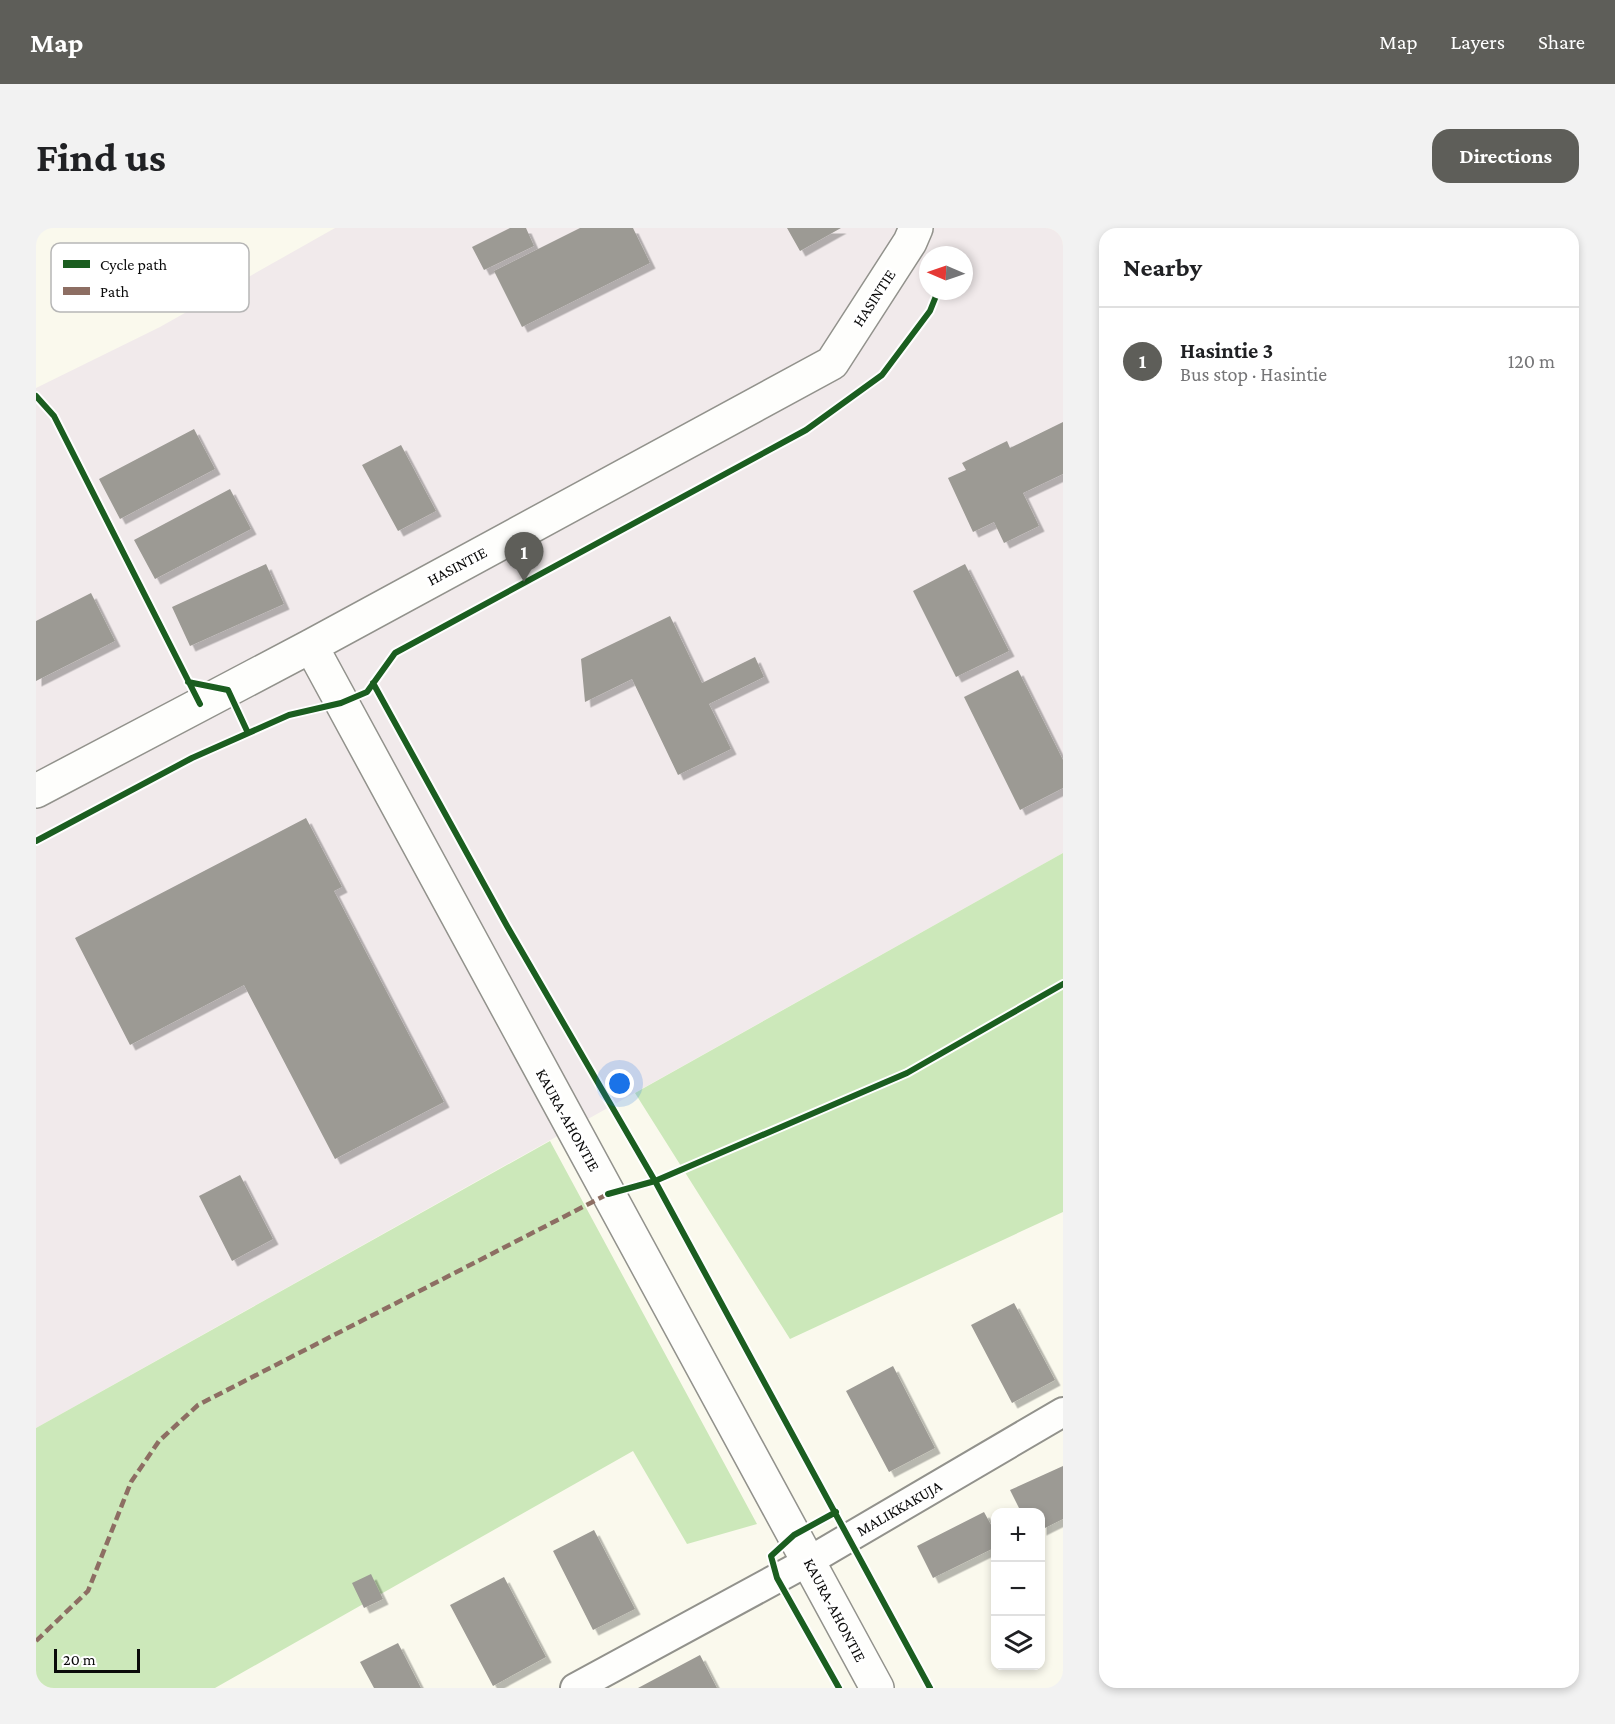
<!DOCTYPE html>
<meta charset="utf-8">
<style>
body{margin:0;font-family:"Crimson Pro",serif;background:#f2f2f2;color:#202124}
.controls{position:absolute;right:18px;bottom:18px;display:grid;overflow:hidden;border-radius:12px;box-shadow:0 3px 9px #0003}
.controls button{width:54px;height:54px;display:grid;place-items:center;padding:0;border:0;border-bottom:2px solid #e0e0e0;background:#fff;color:#202124;font:30px sans-serif}
.compass{position:absolute;left:883px;top:18px;width:54px;height:54px;border-radius:50%;background:#fff;box-shadow:0 3px 9px #0003;rotate:272deg}
.scale{position:absolute;left:18px;bottom:15px;width:86px;box-sizing:border-box;padding-left:6px;border:3px solid #0a0a0a;border-top:0;font-size:16px;line-height:21px;white-space:nowrap;color:#0a0a0a;-webkit-text-stroke:4px #fff;paint-order:stroke}
.you{position:absolute;left:584px;top:856px;width:21px;height:21px;margin:-15px;border:4px solid #fff;border-radius:50%;background:#1a73e8;box-shadow:0 0 0 9px #1a73e833}
.badge{display:grid;place-items:center;width:39px;height:39px;border-radius:50%;background:#5e5e59;color:#fff;font-size:20px;font-weight:700}
.pin{position:absolute;translate:-50% -50px;filter:drop-shadow(0 2px 3px #0008)}
.pin::after{content:'';position:absolute;top:32px;width:21px;height:18px;background:inherit;clip-path:polygon(0 0,100% 0,50% 100%)}
.list{margin:0;padding:0;list-style:none}
h2{display:flex;justify-content:space-between;align-items:center;height:78px;margin:0;padding:0 24px;font-size:26px}
h2 small{font-size:20px;font-weight:400;color:#757577}
.list li{display:grid;grid-template-columns:39px 1fr auto;gap:18px;align-items:center;box-sizing:border-box;height:108px;padding:0 24px;border-top:2px solid #e0e0e0}
.list b{display:block;font-size:22px;white-space:nowrap}
.list p{margin:0;font-size:20px;white-space:nowrap;color:#757577}
.list em{font-size:20px;font-style:normal;color:#757577}
.icon{flex:none;width:33px;height:33px;fill:none;stroke:currentColor;stroke-width:2;stroke-linecap:round;stroke-linejoin:round}
.map{position:relative;flex:none;width:1027px;height:1460px;overflow:hidden;border-radius:18px}
header{display:flex;align-items:center;gap:36px;box-sizing:border-box;height:84px;padding:0 30px;background:#5e5e59;color:#fff}
header strong{font-size:28px}
nav{display:flex;gap:33px;margin-inline-start:auto;font-size:21px}
.intro{display:flex;align-items:center;justify-content:space-between;box-sizing:border-box;height:144px;padding:0 36px}
h1{margin:0;font-size:42px}
.button{padding:15px 27px;border-radius:18px;background:#5e5e59;color:#fff;font-size:21px;font-weight:700}
main{display:flex;gap:36px;padding:0 36px}
aside{flex:1;background:#fff;border-radius:18px;box-shadow:0 3px 9px #0003}
.map>svg:first-child{display:block}
.industrial{fill:#f1eaeb;fill-rule:evenodd}
.forest{fill:#cce8ba}
.building{fill:#9c9a94;filter:url(#shadow)}
.lines{fill:none;stroke-linecap:round;stroke-linejoin:round}
.minor-casing{stroke:#92928c;stroke-width:32}
.tertiary-casing{stroke:#92928c;stroke-width:36}
.minor{stroke:#fefefc;stroke-width:28}
.tertiary{stroke:#fefefc;stroke-width:33}
.quiet{stroke:#8d6e63;stroke-width:4.5;stroke-dasharray:9 4.5;stroke-linecap:butt}
.cycleway-casing{stroke:#fff;stroke-width:10}
.cycleway{stroke:#1b5e20;stroke-width:6}
.labels{text-anchor:middle;dominant-baseline:central;stroke-width:6;stroke-linejoin:round;paint-order:stroke}
.street-label{font-size:16px;fill:#0a0a0a;stroke:#fff}
.key{fill:#fff;stroke:#b6b6b6;stroke-width:1.5}
.key-label{font-size:16px;fill:#0a0a0a}
</style>
<header>
<strong>Map</strong>
<nav><a>Map</a><a>Layers</a><a>Share</a></nav>
</header>
<div class="intro"><h1>Find us</h1><a class="button">Directions</a></div>
<main>
<div class="map">
<svg width="1027" height="1460" viewBox="0 0 1027 1460">
<defs>
<filter id="shadow"><feDropShadow dx="5.5" dy="5.5" stdDeviation="0" flood-color="#0004"/></filter>
</defs>
<rect width="100%" height="100%" fill="#faf9ed"/>
<path class="industrial" d="M299,0H1027V625L0,1200V160L124,99ZM892,27H928V63H892Z"/>
<path class="forest" d="M1027,625V984L754,1111L599,865Z
M514,913L721,1296L651,1316L597,1223L179,1460H0V1200Z"/>
<path class="building" d="M474,0H490L498,18L448,42L436,19Z
M544,0H597L614,35L486,99L458,43Z
M751,0H805L764,23Z
M1027,194V246L987,265L1003,298L968,315L958,294L937,304L912,250L930,242L926,235L971,213L974,220Z
M158,201L179,241L84,291L63,251Z
M365,217L400,283L362,303L326,237Z
M194,261L215,301L119,351L98,312Z
M230,336L248,376L154,418L136,379Z
M929,336L973,423L920,449L877,363Z
M55,365L79,413L0,453V393Z
M634,388L666,455L719,429L728,449L673,476L695,521L642,547L596,451L549,474L545,431Z
M982,442L1027,532V560L984,582L928,469Z
M270,590L306,659L298,663L408,874L299,931L208,757L94,817L39,710Z
M204,947L237,1011L196,1033L163,968Z
M978,1075L1019,1152L976,1175L935,1097Z
M857,1138L899,1220L853,1244L810,1163Z
M1027,1238V1291L1005,1302V1284H985L974,1262Z
M948,1284L960,1306V1319L897,1350L881,1318Z
M558,1302L599,1381L557,1402L517,1323Z
M335,1346L347,1371L328,1380L316,1355Z
M468,1349L510,1429L457,1458L414,1377Z
M362,1415L385,1460H338L324,1434Z
M664,1427L681,1460H602Z"/>
<g class="lines">
<defs>
<path id="minor" d="M539,1460L773,1333L1027,1184"/>
<path id="tertiary" d="M275,418L841,1460
M0,563L275,418L796,135L874,14L880,0"/>
</defs>
<use href="#minor" class="minor-casing"/>
<use href="#tertiary" class="tertiary-casing"/>
<use href="#minor" class="minor"/>
<use href="#tertiary" class="tertiary"/>
<path class="quiet" d="M0,1413L52,1363L95,1254L123,1213L162,1177L572,966"/>
<defs>
<path id="cycleway" d="M0,168L18,188L164,476
M152,454L192,462L212,505
M337,455L471,698L619,953L894,1460
M0,613L156,530L253,487L305,475L331,464L359,425L770,202L846,147L894,83L902,63
M572,966L619,953L871,845L1027,756
M800,1284L758,1307L735,1328L741,1350L803,1460"/>
</defs>
<use href="#cycleway" class="cycleway-casing"/>
<use href="#cycleway" class="cycleway"/>
</g>
<g class="labels">
<g class="street-label">
<text transform="translate(838 70) rotate(-57)">HASINTIE</text>
<text transform="translate(421 338) rotate(-28)">HASINTIE</text>
<text transform="translate(532 892) rotate(61)">KAURA-AHONTIE</text>
<text transform="translate(863 1280) rotate(-30)">MALIKKAKUJA</text>
<text transform="translate(799 1382) rotate(62)">KAURA-AHONTIE</text>
</g>
</g>
<rect x="15" y="15" width="198" height="69" rx="9" class="key"/>
<rect x="27" y="32" width="27" height="8" fill="#1b5e20"/>
<rect x="27" y="59" width="27" height="8" fill="#8d6e63"/>
<g class="key-label">
<text x="64" y="42">Cycle path</text>
<text x="64" y="69">Path</text>
</g>
</svg>
<div class="controls">
<button>+</button>
<button>−</button>
<button><svg class="icon" aria-label="layers" viewBox="0 0 24 24"><path d="M12 4l9 5-9 5-9-5zM3 14l9 5 9-5"/></svg></button>
</div>
<svg class="compass" viewBox="-18 -18 36 36"><path d="M0-13l5 13h-10z" fill="#e53935"/><path d="M0 13l5-13h-10z" fill="#757577"/></svg>
<div class="scale">20 m</div>
<div class="you"></div>
<div class="pin badge" style="left:488px;top:354px">1</div>
</div>
<aside>
<h2>Nearby<small></small></h2>
<ul class="list">
<li><span class="badge">1</span><div><b>Hasintie 3</b><p>Bus stop · Hasintie</p></div><em>120 m</em></li>
</ul>
</aside>
</main>
